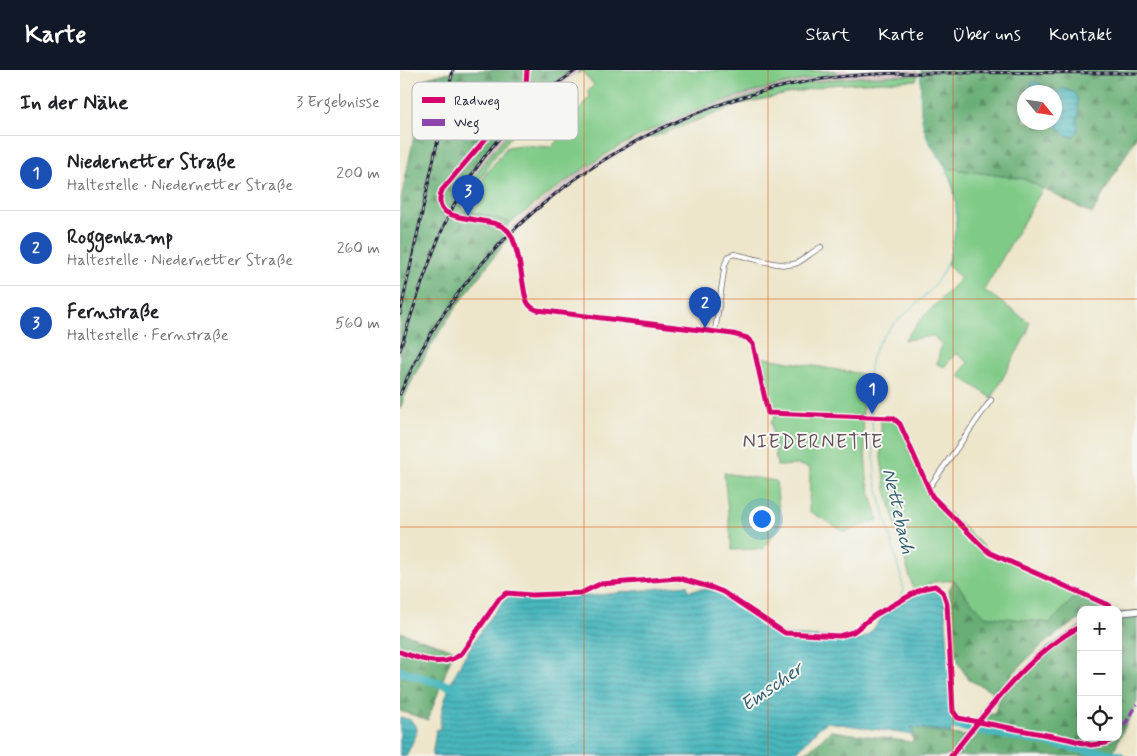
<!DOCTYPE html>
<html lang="de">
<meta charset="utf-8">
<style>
body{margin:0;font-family:Mynerve,sans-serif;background:#f2f2f2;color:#202124}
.controls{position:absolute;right:15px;bottom:15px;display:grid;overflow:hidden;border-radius:10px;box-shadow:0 2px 12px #0003}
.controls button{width:45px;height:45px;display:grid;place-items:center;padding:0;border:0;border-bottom:1px solid #e0e0e0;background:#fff;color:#202124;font:25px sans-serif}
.compass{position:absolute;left:617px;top:15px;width:45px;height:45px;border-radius:50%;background:#fff;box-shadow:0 2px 12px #0003;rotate:119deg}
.you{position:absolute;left:361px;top:448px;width:18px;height:18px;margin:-12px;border:4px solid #fff;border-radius:50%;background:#1a73e8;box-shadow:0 0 0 8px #1a73e833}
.badge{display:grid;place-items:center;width:32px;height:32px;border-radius:50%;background:#111827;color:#fff;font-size:16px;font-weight:700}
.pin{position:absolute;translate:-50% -41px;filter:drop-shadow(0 1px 2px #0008)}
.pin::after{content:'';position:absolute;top:26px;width:18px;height:15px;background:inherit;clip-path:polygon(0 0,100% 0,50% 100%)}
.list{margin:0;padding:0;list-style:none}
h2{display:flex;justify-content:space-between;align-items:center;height:65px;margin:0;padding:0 20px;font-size:21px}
h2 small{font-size:16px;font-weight:400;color:#757577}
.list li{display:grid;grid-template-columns:32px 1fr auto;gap:15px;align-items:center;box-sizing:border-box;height:75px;padding:0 20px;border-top:1px solid #e0e0e0}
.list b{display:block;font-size:19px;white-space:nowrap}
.list p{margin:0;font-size:16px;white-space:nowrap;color:#757577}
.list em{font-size:16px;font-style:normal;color:#757577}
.icon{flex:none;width:28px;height:28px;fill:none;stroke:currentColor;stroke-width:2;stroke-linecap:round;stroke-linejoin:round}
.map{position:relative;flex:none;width:737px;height:686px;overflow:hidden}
header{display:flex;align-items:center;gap:30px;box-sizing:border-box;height:70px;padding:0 25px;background:#111827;color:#fff}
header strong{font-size:24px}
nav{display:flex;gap:28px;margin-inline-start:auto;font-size:18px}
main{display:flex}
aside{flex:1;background:#fff}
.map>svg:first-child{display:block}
.railway{fill:#d2bfbf}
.grass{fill:#7fca87;stroke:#507661}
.forest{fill:url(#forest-firs);stroke:#446858;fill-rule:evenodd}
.water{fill:url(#water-rules);stroke:#356c7c}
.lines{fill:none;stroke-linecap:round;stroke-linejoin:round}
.stream{stroke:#48b7bd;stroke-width:1}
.river{stroke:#48b7bd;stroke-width:9}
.street-casing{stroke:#69676d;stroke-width:6}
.secondary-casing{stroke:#69676d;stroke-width:8}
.street{stroke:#fff;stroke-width:4.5}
.secondary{stroke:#fff;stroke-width:6}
.rail-casing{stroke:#22223b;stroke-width:3}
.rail{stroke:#f6f6f2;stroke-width:1;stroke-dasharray:4;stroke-linecap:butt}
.quiet{stroke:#8e44ad;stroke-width:4;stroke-dasharray:8 4;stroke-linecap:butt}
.cycleway-casing{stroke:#f6f6f2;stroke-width:8}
.cycleway{stroke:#d6006c;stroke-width:5}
.grid{fill:none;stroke:#de560e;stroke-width:1;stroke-opacity:0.55}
.labels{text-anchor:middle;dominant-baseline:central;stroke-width:4;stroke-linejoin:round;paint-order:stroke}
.water-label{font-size:19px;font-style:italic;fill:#315e6f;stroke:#f6f6f2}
.quarter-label{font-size:20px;letter-spacing:1px;fill:#66515a;stroke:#f6f6f2}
.key{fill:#f6f6f2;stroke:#b6b6bb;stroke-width:1}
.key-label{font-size:14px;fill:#22223b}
</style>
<header>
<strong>Karte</strong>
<nav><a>Start</a><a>Karte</a><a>Über uns</a><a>Kontakt</a></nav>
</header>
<main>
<aside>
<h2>In der Nähe<small>3 Ergebnisse</small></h2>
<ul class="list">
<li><span class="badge" style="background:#1a4fb4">1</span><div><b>Niedernetter Straße</b><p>Haltestelle · Niedernetter Straße</p></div><em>200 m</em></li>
<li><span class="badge" style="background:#1a4fb4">2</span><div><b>Roggenkamp</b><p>Haltestelle · Niedernetter Straße</p></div><em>260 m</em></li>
<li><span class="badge" style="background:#1a4fb4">3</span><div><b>Fernstraße</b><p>Haltestelle · Fernstraße</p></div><em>560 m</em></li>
</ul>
</aside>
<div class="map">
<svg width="737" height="686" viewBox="0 0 737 686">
<defs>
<pattern id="forest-firs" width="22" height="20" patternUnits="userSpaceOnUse" patternTransform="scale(1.25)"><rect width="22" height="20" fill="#67ae74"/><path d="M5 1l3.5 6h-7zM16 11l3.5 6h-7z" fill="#548d60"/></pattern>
<pattern id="water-rules" width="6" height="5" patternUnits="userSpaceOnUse" patternTransform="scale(1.25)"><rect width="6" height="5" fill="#48b7bd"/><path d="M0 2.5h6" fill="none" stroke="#3c949b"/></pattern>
</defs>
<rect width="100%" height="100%" fill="#f6f6f2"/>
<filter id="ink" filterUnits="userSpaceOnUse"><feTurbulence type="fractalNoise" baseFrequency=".02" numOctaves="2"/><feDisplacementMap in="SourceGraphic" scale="10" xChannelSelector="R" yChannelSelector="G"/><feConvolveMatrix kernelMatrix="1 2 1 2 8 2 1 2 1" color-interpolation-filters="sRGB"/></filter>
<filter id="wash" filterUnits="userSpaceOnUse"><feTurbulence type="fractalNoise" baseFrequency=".0096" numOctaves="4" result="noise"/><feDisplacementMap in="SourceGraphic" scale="20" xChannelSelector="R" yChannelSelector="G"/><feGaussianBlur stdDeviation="1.12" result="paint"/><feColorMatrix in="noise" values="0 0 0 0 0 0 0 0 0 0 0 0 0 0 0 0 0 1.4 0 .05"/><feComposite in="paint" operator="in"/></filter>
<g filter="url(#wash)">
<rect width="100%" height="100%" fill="#ede6cb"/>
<path class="railway" d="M172,0H181L137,34L92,82L76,104L53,143V133L69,106L88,80L120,43L138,26Z
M199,0H518V5L439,9L379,19L346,28L293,47L248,67L193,99L149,132L115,163L110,157L180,101L265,54L319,32L381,14L434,5V1Z"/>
<path class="grass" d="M181,0L435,1V5C346,17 252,51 179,102C156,118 134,135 111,152L65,140L86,104L107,77L121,75L151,77C167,63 176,42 190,26L187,22L194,15L182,1L177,4Z
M518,5L516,10L429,15L341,34L250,68L248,67C308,38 372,16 438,9C464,6 491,6 518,5Z
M137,34L92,90L62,138L57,135C78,97 105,65 137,34Z
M546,98L624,109L643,118L584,220L629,252L628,261L592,328L559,306L568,292L556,283L544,297L537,294L541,275L534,266L504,270L517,254L561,208L547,195C554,171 560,146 554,121C553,113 549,105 546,98Z
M360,287L462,304L463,351L467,409L478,450L445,462L409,441L410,398L400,395L377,396L371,352L375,347L373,337L370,334Z
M488,347L500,354L532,426L590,483L678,521L667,537L650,553L585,546L566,526L554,510L533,512L514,522L486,420L481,389V349Z
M324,403L376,411L380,449L379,457L363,479L332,480Z"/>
<path class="forest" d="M97,0H172C155,13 138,26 122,41C94,67 73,100 53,133L65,140L111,152L103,162L108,169C66,223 24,275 0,339V134L26,8L54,1Z
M521,0H737V65L692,144L624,109L546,98C540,88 532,78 527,67C518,46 521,23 521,0ZM624,22H654V52H624Z
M554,510L566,526L585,546L650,553L678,524L705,537L704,540H681V549C646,567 621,594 596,623L569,610L554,587L549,520Z
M737,541V632L711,686H407L404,684L431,661L513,672L512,665L513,663L510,657L572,667L585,644H594L601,625L648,577L681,556V667H718V543Z
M0,562L54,580L28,650L0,641Z"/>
<path class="water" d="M632,12H637L656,23L662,18L673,22L677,26L679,45L677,49L678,61L673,67C652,65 654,37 654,22C645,22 634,25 630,15Z
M287,515L288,521C301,518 309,518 321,524L384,565L461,569C473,564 479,549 487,541C491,537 499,534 504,531C520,523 540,508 545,536L552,642L555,648L551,663L511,657L513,663L512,665L427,652L419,658L393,686H32L36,660L40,659C40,615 78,564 104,530L109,527L115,526L137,527L190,526Z
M0,647L11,650L17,658L16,665L6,686H0Z"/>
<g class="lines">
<path class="stream" d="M471,345C470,322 465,295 478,274C491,252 515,238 531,219C544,204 550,187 554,168C559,144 556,119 545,97C538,83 528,72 524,57C518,39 521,18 521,0
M472,349L475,408L504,520L498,535"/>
<path class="river" d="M0,601L62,620
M541,653L720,686"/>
</g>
</g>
<g filter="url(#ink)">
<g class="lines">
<defs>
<path id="street" d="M127,0L126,14L117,32L42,120C27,160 93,141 109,162C118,173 122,210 125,225C127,233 129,237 137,240L333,264L347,268L353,274L368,343L493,348L500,354L532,426L583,477L590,483L708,535L713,540
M315,262L325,194L329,186L334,184C349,187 385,199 397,193C406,188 412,182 421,177
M528,419L591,330"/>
<path id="secondary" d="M718,543L737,541
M551,686C587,641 630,582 681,556"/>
</defs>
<use href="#street" class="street-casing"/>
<use href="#secondary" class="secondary-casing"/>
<use href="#street" class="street"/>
<use href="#secondary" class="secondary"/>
<defs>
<path id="rail" d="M0,244L53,0
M0,280C13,239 26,197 43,158C71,94 118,38 177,0
M0,324C74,150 245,34 429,8C473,2 518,3 563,3C621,2 679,3 737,3"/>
</defs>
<use href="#rail" class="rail-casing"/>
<use href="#rail" class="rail"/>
<path class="quiet" d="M718,666L737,634"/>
<defs>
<path id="cycleway" d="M127,0L126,14L117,32L42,120C27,160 93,141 109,162C118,173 122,210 125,225C127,233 129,237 137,240L333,264L347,268L353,274L368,343L493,348L500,354L532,426L583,477L590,483L708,535L713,540
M0,582C20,589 44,599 62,583L99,529L107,523L132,525L181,523L200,514L278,508L313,518L323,522L385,563L439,566L453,562L475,545L518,521L525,518L535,516L543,522L547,534L553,641L558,648L668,669L691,675L706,673L717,667
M551,686C587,641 630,582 681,556"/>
</defs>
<use href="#cycleway" class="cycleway-casing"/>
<use href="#cycleway" class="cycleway"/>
</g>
</g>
<path class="grid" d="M184,0V686M368,0V686M553,0V686M0,229H737M0,457H737"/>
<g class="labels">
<g class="water-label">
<text transform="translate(498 441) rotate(77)">Nettebach</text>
<text transform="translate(372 617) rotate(-35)">Emscher</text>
</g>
<g class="quarter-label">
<text x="413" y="372">NIEDERNETTE</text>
</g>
</g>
<rect x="12" y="12" width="166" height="58" rx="8" class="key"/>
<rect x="22" y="27" width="23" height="6" fill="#d6006c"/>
<rect x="22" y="49" width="23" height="7" fill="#8e44ad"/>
<g class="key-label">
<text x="54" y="35">Radweg</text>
<text x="54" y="57">Weg</text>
</g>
</svg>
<div class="controls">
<button>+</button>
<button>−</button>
<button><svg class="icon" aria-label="locate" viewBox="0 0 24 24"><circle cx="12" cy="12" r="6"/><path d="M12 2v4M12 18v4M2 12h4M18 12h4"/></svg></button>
</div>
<svg class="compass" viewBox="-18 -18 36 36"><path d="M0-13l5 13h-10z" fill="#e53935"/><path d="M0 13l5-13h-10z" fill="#757577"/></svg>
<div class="you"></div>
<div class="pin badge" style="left:472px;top:344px;background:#1a4fb4">1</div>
<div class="pin badge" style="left:305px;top:258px;background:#1a4fb4">2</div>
<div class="pin badge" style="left:68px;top:146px;background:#1a4fb4">3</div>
</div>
</main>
